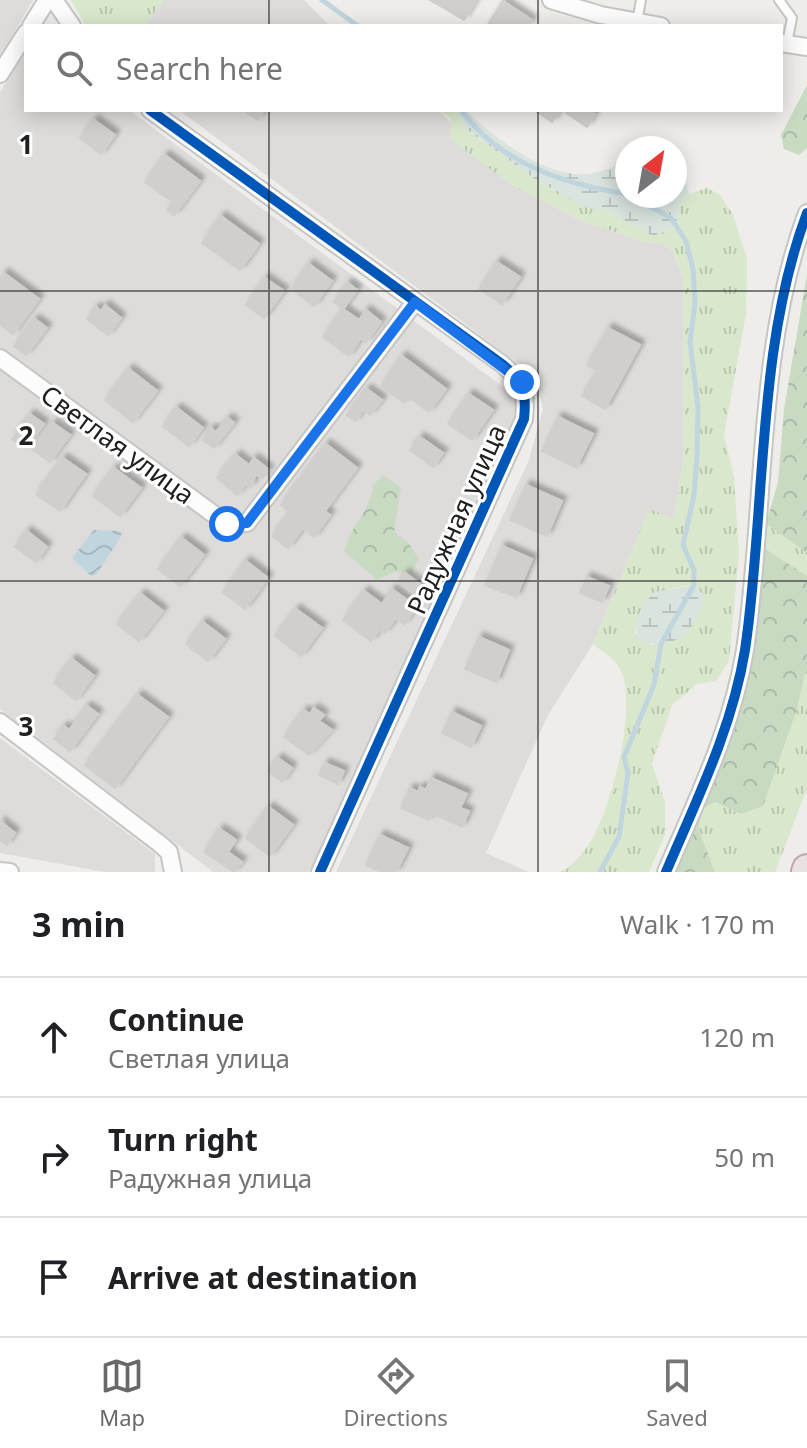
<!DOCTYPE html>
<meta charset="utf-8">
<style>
body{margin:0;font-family:"Noto Sans",sans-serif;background:#f6f6f6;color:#202124}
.compass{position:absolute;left:615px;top:136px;width:72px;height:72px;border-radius:50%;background:#fff;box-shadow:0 4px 20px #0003;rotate:31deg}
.stop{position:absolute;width:24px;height:24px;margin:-18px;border:6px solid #1a73e8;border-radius:50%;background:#fff}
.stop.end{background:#1a73e8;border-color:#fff;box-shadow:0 2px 8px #0008}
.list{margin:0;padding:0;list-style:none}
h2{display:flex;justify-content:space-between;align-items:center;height:104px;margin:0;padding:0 32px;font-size:34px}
h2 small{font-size:26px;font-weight:400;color:#757577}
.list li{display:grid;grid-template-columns:52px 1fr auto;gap:24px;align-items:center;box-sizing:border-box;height:120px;padding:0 32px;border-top:2px solid #e0e0e0}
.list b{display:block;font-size:30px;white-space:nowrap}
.list p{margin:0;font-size:26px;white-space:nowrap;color:#757577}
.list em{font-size:26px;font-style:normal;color:#757577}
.icon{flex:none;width:44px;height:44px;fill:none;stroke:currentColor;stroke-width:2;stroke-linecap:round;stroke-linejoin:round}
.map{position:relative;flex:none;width:807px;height:872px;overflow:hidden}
.search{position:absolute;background:#fff;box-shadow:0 4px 20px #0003;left:24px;right:24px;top:24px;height:88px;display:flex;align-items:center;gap:20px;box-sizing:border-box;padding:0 28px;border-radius:0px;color:#757577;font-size:30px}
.sheet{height:464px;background:#fff}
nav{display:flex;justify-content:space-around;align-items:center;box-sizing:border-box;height:112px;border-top:2px solid #e0e0e0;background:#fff;font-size:22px;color:#757577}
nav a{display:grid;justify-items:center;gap:4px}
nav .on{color:#686867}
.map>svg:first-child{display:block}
.residential{fill:#dddcdb}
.grass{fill:url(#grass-tufts);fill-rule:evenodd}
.forest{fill:url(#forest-crowns)}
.wetland{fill:url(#wetland-marsh)}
.water{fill:url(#water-waves)}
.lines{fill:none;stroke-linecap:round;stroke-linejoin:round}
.stream{stroke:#c0d5de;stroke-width:5}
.building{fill:#d1cfcd;stroke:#d1cfcc;stroke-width:2;filter:url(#shadow)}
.lane-casing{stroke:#c5c5c4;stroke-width:12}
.street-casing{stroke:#c5c5c4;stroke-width:20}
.highway-casing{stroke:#c0a4aa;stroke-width:32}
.lane{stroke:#fcfcfc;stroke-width:8}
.street{stroke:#fcfcfc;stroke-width:16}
.highway{stroke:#eae1e2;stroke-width:28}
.cycleway-casing{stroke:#fff;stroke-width:15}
.cycleway{stroke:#0057b8;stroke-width:10}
.route{stroke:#1a73e8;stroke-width:10}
.grid{fill:none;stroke:#202020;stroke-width:2;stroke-opacity:0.55}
.labels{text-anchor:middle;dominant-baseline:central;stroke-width:6;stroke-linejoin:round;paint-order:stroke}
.street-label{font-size:26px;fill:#202020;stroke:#fff}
.grid-label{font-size:26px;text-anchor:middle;font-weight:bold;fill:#202020;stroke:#fff;stroke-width:6;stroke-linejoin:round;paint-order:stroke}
</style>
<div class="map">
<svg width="807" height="872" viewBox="0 0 807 872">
<defs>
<pattern id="grass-tufts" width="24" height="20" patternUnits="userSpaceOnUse" patternTransform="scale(2)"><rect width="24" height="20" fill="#d9e8cc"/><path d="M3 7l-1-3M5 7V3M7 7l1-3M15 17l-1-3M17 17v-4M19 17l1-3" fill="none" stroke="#bac7af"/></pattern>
<pattern id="forest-crowns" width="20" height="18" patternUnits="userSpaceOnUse" patternTransform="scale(2)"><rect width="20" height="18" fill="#c9dac2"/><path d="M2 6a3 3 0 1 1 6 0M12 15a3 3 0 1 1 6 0" fill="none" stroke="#acbba6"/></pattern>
<pattern id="wetland-marsh" width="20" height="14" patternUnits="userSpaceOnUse" patternTransform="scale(2)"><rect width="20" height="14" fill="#d9e4de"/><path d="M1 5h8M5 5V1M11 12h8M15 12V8" fill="none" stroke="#bac3be"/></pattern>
<pattern id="water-waves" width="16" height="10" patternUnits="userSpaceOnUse" patternTransform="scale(2)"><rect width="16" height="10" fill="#c0d5de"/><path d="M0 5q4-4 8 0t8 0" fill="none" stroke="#a5b7be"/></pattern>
<filter id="shadow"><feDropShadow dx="4.5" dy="-4.5" stdDeviation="2" flood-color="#0004"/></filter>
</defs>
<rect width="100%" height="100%" fill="#eeedea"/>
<path class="residential" d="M0,0H33L0,56Z
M164,0H304L330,26H144Z
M26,52V110H129L506,389L518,404L514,422L324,849L308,872H213L0,709V92Z
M179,110H439L512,185L580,220L644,242L661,243L672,250L683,277L685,394L683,460L674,520L649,510L593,644L548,715L486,853L528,872H336L529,460L543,409L538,384L523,367Z
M0,738L155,854V872H105L0,853Z"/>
<path class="grass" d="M71,0H164L144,26H86Z
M439,110H455L465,128L535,179L587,207L606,210L653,236C670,230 682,223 680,202L689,194L707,188L720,195L733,215L747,258L746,314L724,435L734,477L739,553L729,661L716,681L697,684L672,705L652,764L665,802V835L649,872H561C578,862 591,844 599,825C614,793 638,701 620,669C616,659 601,651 593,644L649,509L674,519L683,460V276L672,250L661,243L644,242L580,220L512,185L450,139L451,119ZM693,585L686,634L651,645L635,633C638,597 663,588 693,585Z
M766,524L807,553V576L761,547Z
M807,665V789L775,872H715L699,830L701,810L715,802L741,814L797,709Z"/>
<path class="forest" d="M807,85V148L799,155L784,149L781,135Z
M807,274V553L766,524L778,482L784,409Z
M383,475L401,488L394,532L408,542L419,559L411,573L394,572L377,580L344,551C350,526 371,510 373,485Z
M761,546L807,576V665L797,709L763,806L741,814L715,802L701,810L699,830L715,872H665L731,706Z"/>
<path class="wetland" d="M455,110H466C495,139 554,185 598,172C608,170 617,164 627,161V196H675V173L687,185L689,194L680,202C682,222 670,230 653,236L606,210L587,208L535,179L465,128Z
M694,585L704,595C701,627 673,655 639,640C630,622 643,606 654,592Z"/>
<path class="water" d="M94,530L120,531L122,535L96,575L91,576L72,558Z"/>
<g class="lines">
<path class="stream" d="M322,0L358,26
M461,110C499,163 566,185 627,194
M600,872L619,837L628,773L624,757L654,685L661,644L694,585V570L683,545L694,495L697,456L698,407L690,342L695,303L693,269L686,241L671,218L631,196"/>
</g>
<path class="building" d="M430,0H476L464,20Z
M503,1L532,20L529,26H487Z
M243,110H265L258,120Z
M534,110H560L552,122Z
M568,110H589L595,114L587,127L566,113Z
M94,120L115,135L101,154L80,138Z
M165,155L200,181L174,215L167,210L173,202L145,182Z
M221,216L259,244L240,270L202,243Z
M497,262L520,277L502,304L479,289Z
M309,264L332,281L314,306L291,289Z
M4,273L39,299L13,334L0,324V279Z
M265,278L284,291L264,318L246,305Z
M348,283L357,290L343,309L334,301Z
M105,305L121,318L108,335L87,319L96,307L101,311Z
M343,309L359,320L366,310L381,322L366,342L361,338L349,356L323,337Z
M35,319L47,328L26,355L14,346Z
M608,328L640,345L605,409L582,396L597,370L587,365Z
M402,356L446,389L429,412L409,397L404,403L381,386Z
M129,369L157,391L133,422L105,400Z
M367,389L382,400L370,415L363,410L355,421L347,415Z
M469,394L493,410L472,440L448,424Z
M177,408L203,428L189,446L163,426Z
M30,414L44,424L26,448L12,439Z
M558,417L593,434L576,468L542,451Z
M228,418L234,423L214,448L203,440L211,428L216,432Z
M53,423L70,435L50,462L33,450Z
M420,437L443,453L433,467L410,450Z
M326,444L357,468L325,511L330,515L314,537L303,528L288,548L272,536L290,512L281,505Z
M236,455L249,465L254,458L269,470L262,478L256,474L251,487L246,484L237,495L217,478Z
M63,458L86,474L60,511L36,494Z
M114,468L141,488L120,516L93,496Z
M526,485L562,501L547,536L510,520Z
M27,531L47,547L36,562L15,547Z
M182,538L204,555L180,586L158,569Z
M502,546L532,559L516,597L485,585Z
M246,561L268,578L245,609L223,592Z
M405,573L427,589L421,598L398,582Z
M587,577L609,586L602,602L580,593Z
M392,589L417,607L404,624L396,618L385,633L380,629L371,641L343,620L364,591L382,604Z
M141,594L163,611L139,641L117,624Z
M296,609L322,628L301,656L275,636Z
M203,622L225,639L208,661L186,644Z
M479,637L509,650L496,682L465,669Z
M72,659L94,676L76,700L54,683Z
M138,695L168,717L115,788L85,765Z
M87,706L98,714L70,751L54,739L64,726L69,730Z
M314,708L324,715L319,721L332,730L309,755L284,737L304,710L310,714Z
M452,712L481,726L471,747L442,733Z
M278,758L292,768L282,782L268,771Z
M325,763L344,771L338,784L319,775Z
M431,778L467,794L460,808L469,811L462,827L432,813L429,820L401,808L410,788L418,792L420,787L426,790Z
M269,807L293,825L270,856L246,838Z
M0,821L15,833L7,845L0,840Z
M220,829L236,840L228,852L242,862L234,872L204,852Z
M380,835L408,848L396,872H382L366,865Z"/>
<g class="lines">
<defs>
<path id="lane" d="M779,0L792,18L787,43
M637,22L641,0"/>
<path id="street" d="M54,0L72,26
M551,0L601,15L661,26
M31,26L47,0
M781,43L807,47
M0,74L26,33
M150,110L502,364C523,382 527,391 524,419L320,872
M0,358L227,524L247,523L415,302
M0,722L160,844L169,852L173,872
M0,871L10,872
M666,872C697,799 732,729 745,650C766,509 756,348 807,213"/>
<path id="highway" d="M806,872L807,869"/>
</defs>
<use href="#lane" class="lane-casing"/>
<use href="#street" class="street-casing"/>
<use href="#highway" class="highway-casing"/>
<use href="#lane" class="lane"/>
<use href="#street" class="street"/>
<use href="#highway" class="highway"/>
<defs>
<path id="cycleway" d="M150,110L502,364C523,382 527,391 524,419L320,872
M666,872C697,799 732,729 745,650C766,509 756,348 807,213"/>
</defs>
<use href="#cycleway" class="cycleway-casing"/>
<use href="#cycleway" class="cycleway"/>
</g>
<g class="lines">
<path class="route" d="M227,524L247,523L415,302L522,382"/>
</g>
<path class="grid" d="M269,0V26M538,0V26M269,110V872M538,110V872M0,291H807M0,581H807"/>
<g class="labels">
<g class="street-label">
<text transform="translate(118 444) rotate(36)">Светлая улица</text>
<text transform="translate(456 519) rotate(-66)">Радужная улица</text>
</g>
</g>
<g class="grid-label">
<text x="26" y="154">1</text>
<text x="26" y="445">2</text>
<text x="26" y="736">3</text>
</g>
</svg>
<svg class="compass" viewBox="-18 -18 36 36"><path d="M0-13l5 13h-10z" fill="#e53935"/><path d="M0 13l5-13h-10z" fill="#757577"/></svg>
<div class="stop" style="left:227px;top:524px"></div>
<div class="stop end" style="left:522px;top:382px"></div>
<div class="search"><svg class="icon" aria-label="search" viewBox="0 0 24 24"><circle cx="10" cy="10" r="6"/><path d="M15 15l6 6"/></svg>Search here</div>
</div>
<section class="sheet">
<h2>3 min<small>Walk · 170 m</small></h2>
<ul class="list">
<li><svg class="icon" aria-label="ahead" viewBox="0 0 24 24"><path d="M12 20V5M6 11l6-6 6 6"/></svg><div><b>Continue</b><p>Светлая улица</p></div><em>120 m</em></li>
<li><svg class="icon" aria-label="right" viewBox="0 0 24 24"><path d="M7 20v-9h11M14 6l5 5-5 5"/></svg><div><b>Turn right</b><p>Радужная улица</p></div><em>50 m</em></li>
<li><svg class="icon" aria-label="arrive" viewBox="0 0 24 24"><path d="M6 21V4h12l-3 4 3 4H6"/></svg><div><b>Arrive at destination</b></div></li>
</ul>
</section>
<nav>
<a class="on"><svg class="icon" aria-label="map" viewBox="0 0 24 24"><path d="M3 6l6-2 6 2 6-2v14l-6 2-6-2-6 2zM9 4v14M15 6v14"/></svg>Map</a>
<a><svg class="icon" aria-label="directions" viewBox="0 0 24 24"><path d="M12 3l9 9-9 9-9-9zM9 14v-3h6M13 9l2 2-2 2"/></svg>Directions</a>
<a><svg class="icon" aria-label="saved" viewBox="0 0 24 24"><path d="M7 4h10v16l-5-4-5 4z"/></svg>Saved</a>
</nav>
